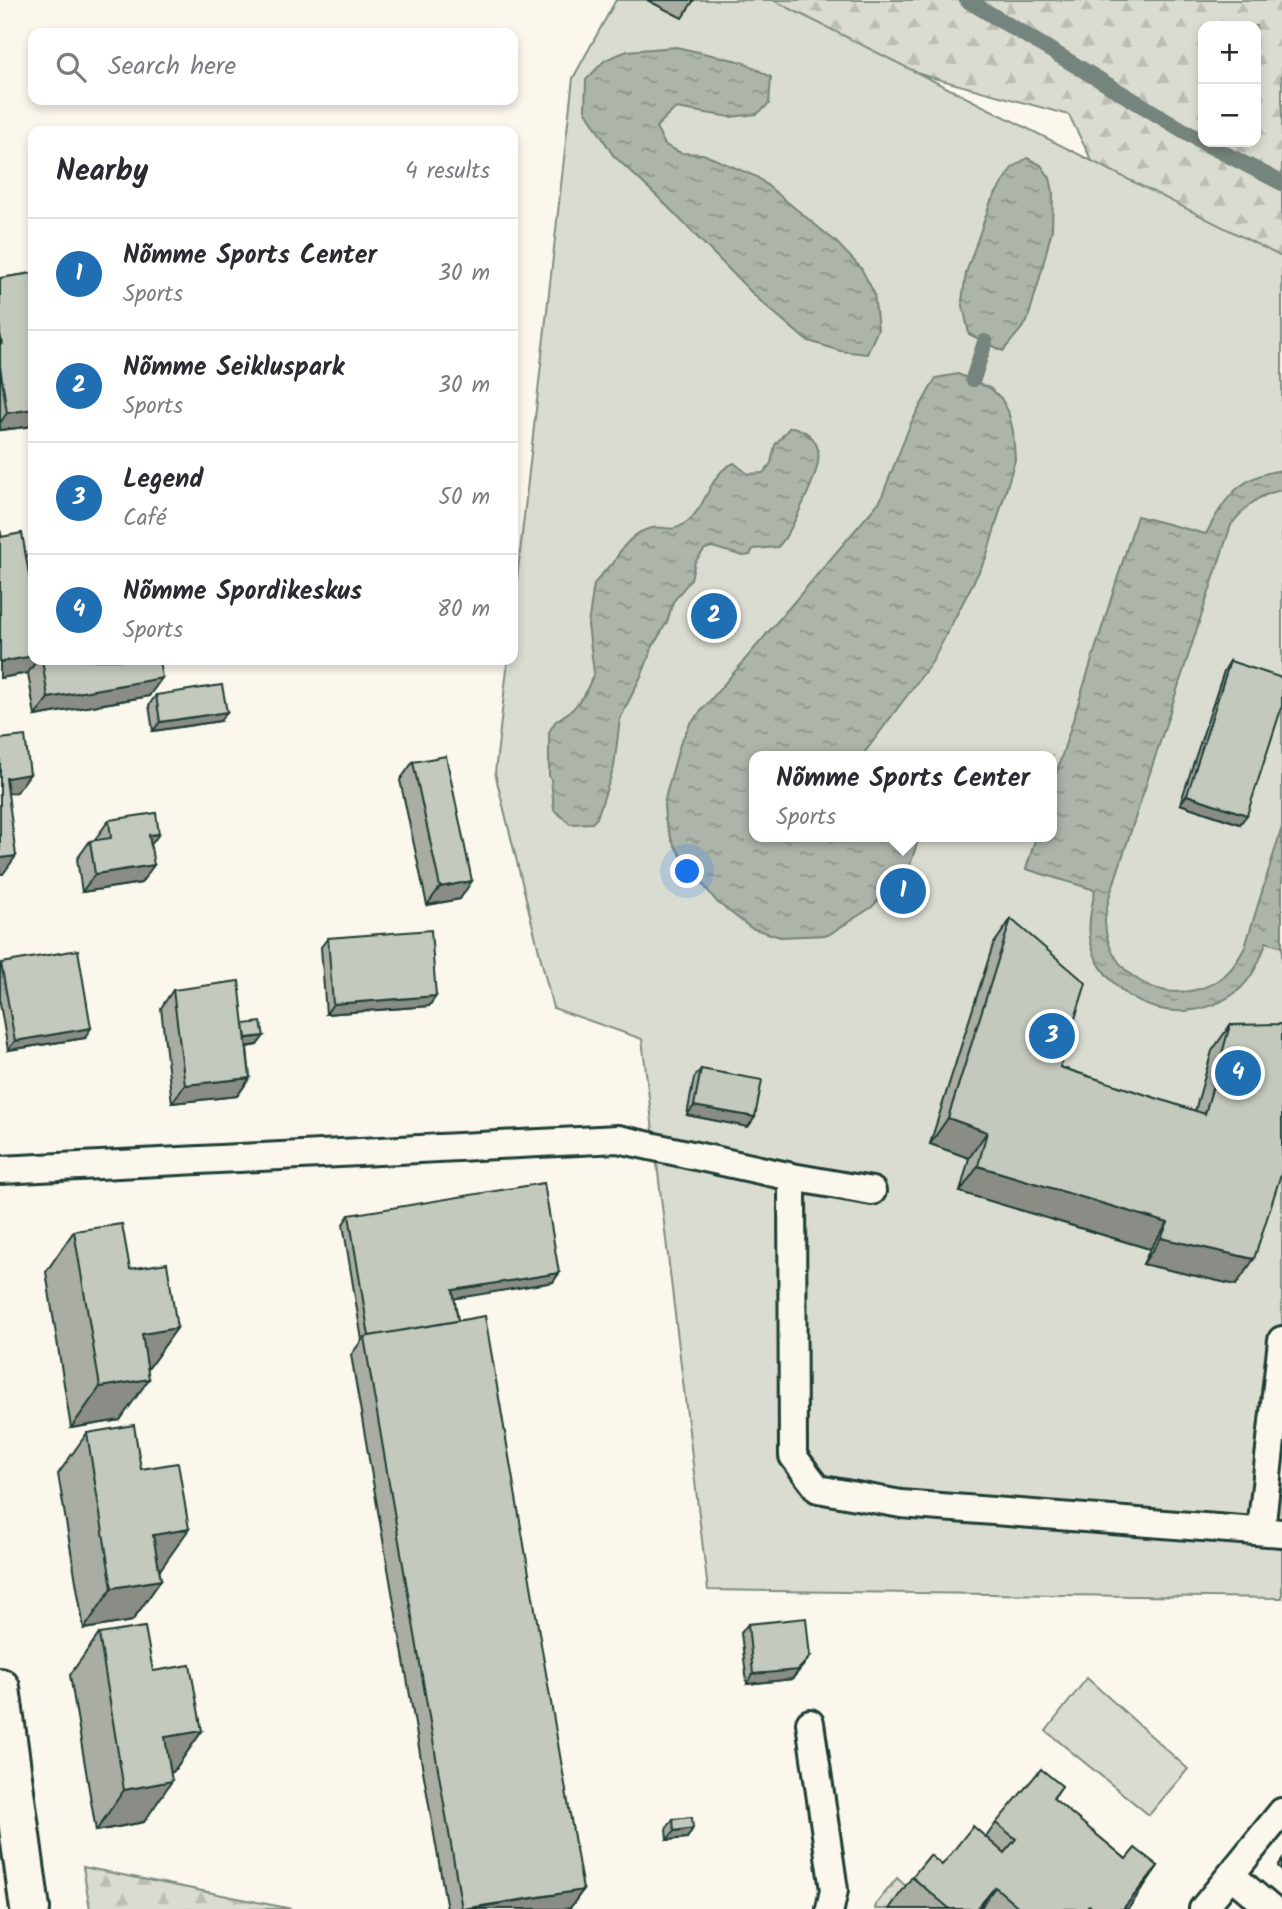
<!DOCTYPE html>
<meta charset="utf-8">
<style>
body{margin:0;font-family:Kalam,sans-serif;background:#f7f7f7;color:#2b2b33}
.controls{position:absolute;right:21px;top:21px;display:grid;overflow:hidden;border-radius:14px;box-shadow:0 4px 10px #0003}
.controls button{width:63px;height:63px;display:grid;place-items:center;padding:0;border:0;border-bottom:2px solid #e1e1e2;background:#fff;color:#2b2b33;font:35px sans-serif}
.you{position:absolute;left:688px;top:872px;width:24px;height:24px;margin:-18px;border:5px solid #fff;border-radius:50%;background:#1a73e8;box-shadow:0 0 0 10px #1a73e833}
.badge{display:grid;place-items:center;width:46px;height:46px;border-radius:50%;background:#1f6fb2;color:#fff;font-size:23px;font-weight:700}
.pin{position:absolute;translate:-50% -50%;border:4px solid #fff;box-shadow:0 2px 7px #0006}
.popup{position:absolute;left:749px;top:751px;width:308px;height:91px;box-sizing:border-box;display:grid;place-content:center;border-radius:14px;background:#fff;filter:drop-shadow(0 2px 5px #0005);font-size:23px;white-space:nowrap;color:#7c7c81}
.popup b{font-size:26px;color:#2b2b33}
.popup::after{content:'';position:absolute;left:50%;top:100%;margin-left:-14px;border:14px solid transparent;border-top-color:#fff}
.list{margin:0;padding:0;list-style:none}
h2{display:flex;justify-content:space-between;align-items:center;height:91px;margin:0;padding:0 28px;font-size:30px}
h2 small{font-size:23px;font-weight:400;color:#7c7c81}
.list li{display:grid;grid-template-columns:46px 1fr auto;gap:21px;align-items:center;box-sizing:border-box;height:112px;padding:0 28px;border-top:2px solid #e1e1e2}
.list b{display:block;font-size:26px;white-space:nowrap}
.list p{margin:0;font-size:23px;white-space:nowrap;color:#7c7c81}
.list em{font-size:23px;font-style:normal;color:#7c7c81}
.icon{flex:none;width:38px;height:38px;fill:none;stroke:currentColor;stroke-width:2;stroke-linecap:round;stroke-linejoin:round}
.map{position:relative;flex:none;width:1282px;height:1909px;overflow:hidden}
.search{position:absolute;background:#fff;box-shadow:0 4px 10px #0003;left:28px;top:28px;width:490px;height:77px;display:flex;align-items:center;gap:18px;box-sizing:border-box;padding:0 24px;border-radius:14px;color:#7c7c81;font-size:26px}
.panel{position:absolute;background:#fff;box-shadow:0 4px 10px #0003;left:28px;top:126px;width:490px;height:539px;border-radius:14px}
.map>svg:first-child{display:block}
.grass{fill:url(#grass-dots);stroke:#7d8c82;stroke-width:2}
.forest{fill:url(#forest-firs);stroke:#7d8c82;stroke-width:2;fill-rule:evenodd}
.park{fill:#dbdcd1;stroke:#7d8c82;stroke-width:2;fill-rule:evenodd}
.water{fill:url(#water-ripples);stroke:#74847b;stroke-width:2}
.lines{fill:none;stroke-linecap:round;stroke-linejoin:round}
.stream{stroke:#74847b;stroke-width:16}
.service-casing{stroke:#1f3d34;stroke-width:32}
.minor-casing{stroke:#1f3d34;stroke-width:44}
.service{stroke:#fbf7ec;stroke-width:26}
.minor{stroke:#fbf7ec;stroke-width:38}
.wall{fill:#a9ada3;stroke:#1f3d34;stroke-width:2}
.shaded-wall{fill:#898d85;stroke:#1f3d34;stroke-width:2}
.building{fill:#c4c9be;stroke:#1f3d34;stroke-width:2}
</style>
<div class="map">
<svg width="1282" height="1909" viewBox="0 0 1282 1909">
<defs>
<pattern id="grass-dots" width="8" height="8" patternUnits="userSpaceOnUse" patternTransform="scale(1.75)"><rect width="8" height="8" fill="#dbdcd1"/><path d="M2 2h.1M6 6h.1" fill="none" stroke="#bcbeb4" stroke-width="1.8" stroke-linecap="round"/></pattern>
<pattern id="forest-firs" width="22" height="20" patternUnits="userSpaceOnUse" patternTransform="scale(1.75)"><rect width="22" height="20" fill="#dbdcd1"/><path d="M5 1l3.5 6h-7zM16 11l3.5 6h-7z" fill="#bcbeb4"/></pattern>
<pattern id="water-ripples" width="26" height="14" patternUnits="userSpaceOnUse" patternTransform="scale(1.75)"><rect width="26" height="14" fill="#adb4aa"/><path d="M2 4q2-2 4 0t4 0M15 11q2-2 4 0t4 0" fill="none" stroke="#8c948b"/></pattern>
</defs>
<rect width="100%" height="100%" fill="#fbf7ec"/>
<filter id="ink" filterUnits="userSpaceOnUse"><feTurbulence type="fractalNoise" baseFrequency=".0143" numOctaves="2"/><feDisplacementMap in="SourceGraphic" scale="14" xChannelSelector="R" yChannelSelector="G"/><feConvolveMatrix kernelMatrix="1 2 1 2 8 2 1 2 1" color-interpolation-filters="sRGB"/></filter>
<g filter="url(#ink)">
<path class="grass" d="M897,1878L908,1888L891,1909H875L876,1904Z"/>
<path class="forest" d="M649,0H1282V318L1152,281L1069,115ZM1203,26H1256V142H1203Z
M83,1867L292,1909H90Z"/>
<path class="park" d="M616,0H773L1282,257V1598L708,1590L642,1039L553,1008L495,773L508,660H513V615L573,78ZM754,756H1052V837H754Z
M1087,1678L1188,1769L1149,1815L1046,1731Z"/>
<path class="water" d="M676,47L743,62L771,77L769,104L757,114L730,117L676,108L656,127L665,145L681,153L703,154L757,177L835,241L861,268L874,293L878,329L867,354L840,351L806,340L757,298L661,200L613,155L585,110L586,80L605,60L627,51Z
M1027,158L1041,165L1050,178L1053,192L1052,229L1039,281L1027,322L1003,351L969,334L962,301L966,273L991,201L1012,168Z
M958,374L990,388L1001,398L1008,411L1013,431L1015,460L986,558L932,662L862,756H754V837H919L910,865L872,907L828,935L780,937L751,928L717,902L683,859L672,841L665,820L664,804L667,791L680,744L690,724L880,501L911,423L936,378Z
M793,427C833,439 817,471 805,499C797,516 790,533 778,547L753,549L750,555L743,556L712,547L705,549L695,562L691,579L673,602L667,622L653,646L643,672L620,719L614,767L597,818L592,823L570,824L554,810L551,779L549,776V732L555,722L573,709L585,694L594,673L588,625L594,584L609,566L613,564C620,549 634,531 652,528C669,525 670,535 688,521C708,505 709,473 734,463L748,474L763,473L771,463L775,445L789,428Z
M1282,470V490C1259,494 1245,507 1231,525L1110,895C1108,903 1105,912 1105,922C1107,983 1181,1014 1226,974C1235,966 1240,956 1245,947L1282,827V947L1266,942C1261,959 1254,975 1241,988C1205,1020 1148,1019 1115,984C1102,972 1093,956 1090,938C1088,921 1092,906 1095,890L1026,869L1036,837H1052V787L1137,516L1206,534C1224,498 1240,476 1282,470Z"/>
<g class="lines">
<path class="stream" d="M967,0L1206,144L1282,183
M973,379L985,342"/>
<defs>
<path id="service" d="M0,1170L618,1139L792,1177L872,1191
M792,1177L793,1456L818,1489L901,1504L1282,1533
M1261,1531L1282,1340
M810,1723L834,1890L830,1909
M1231,1875L1271,1909
M1203,1909L1282,1812"/>
<path id="minor" d="M0,1688L30,1909"/>
</defs>
<use href="#service" class="service-casing"/>
<use href="#minor" class="minor-casing"/>
<use href="#service" class="service"/>
<use href="#minor" class="minor"/>
</g>
<path class="wall" d="M647,0H694L682,18Z
M33,196V215L30,200Z
M33,273V426L0,430V278Z
M0,530L33,660H159L149,696L35,716L28,673L0,678Z
M1230,661L1240,824L1180,804L1224,671Z
M156,695L220,721L153,731L149,705Z
M413,762L460,899L427,905L400,780Z
M109,820L151,845L141,883L82,892L77,859L90,841L96,840V838Z
M1011,919L1060,1067L1195,1111L1212,1051L1230,1025L1236,1285L1143,1264L1150,1249L960,1192L969,1158L930,1144L993,945Z
M328,938L436,996L429,1006L326,1014L321,947Z
M1,963L85,1038L8,1050L0,1004V965Z
M173,990L244,1024L257,1045L247,1047L250,1078L237,1096L172,1103L161,1008Z
M701,1069L755,1117L748,1127L687,1115L694,1078Z
M349,1215L559,1273L553,1282L454,1298L458,1321L583,1890L570,1908L563,1909H447L351,1355L362,1340L343,1224Z
M74,1231L130,1269L177,1328L147,1370L120,1420L71,1428L46,1272Z
M87,1433L141,1469L160,1570H159L161,1580L132,1621L84,1629L58,1474Z
M748,1624L803,1666L792,1679L747,1684L741,1633Z
M99,1634L153,1671L202,1731L173,1772H171L144,1822L96,1831L70,1675Z
M1062,1786L1053,1799L1126,1859L1158,1866L1128,1909H889L912,1877L942,1865L986,1837L996,1823Z
M673,1819L693,1828L687,1838L667,1840L666,1829Z
M1282,1860V1870L1278,1866Z"/>
<path class="shaded-wall" d="M33,409V426L0,430V423L7,413Z
M33,656V660H37L28,673L0,678V662Z
M162,678L149,696L35,716L48,698Z
M227,712L220,721L153,731L160,722Z
M30,774L17,792L0,795L6,778Z
M1187,795L1247,815L1240,824L1180,804Z
M159,834L146,852L149,835Z
M16,856L3,874H0V858Z
M154,865L141,883L82,892L95,874Z
M472,881L460,899L427,905L440,887Z
M436,996L429,1006L326,1014L333,1004Z
M91,1028L85,1038L8,1050L15,1041Z
M264,1036L257,1045L237,1048L244,1039Z
M250,1078L237,1096L172,1103L185,1085Z
M694,1106L755,1117L748,1127L687,1115Z
M948,1118L987,1132L969,1158L930,1144Z
M978,1166L1168,1223L1150,1249L960,1192Z
M1161,1238L1254,1259L1236,1285L1143,1264Z
M559,1273L553,1282L447,1300L453,1290Z
M177,1328L148,1369L113,1375L142,1334Z
M149,1379L120,1420L71,1428L100,1387Z
M189,1529L160,1570L124,1576L153,1535Z
M161,1580L132,1621L84,1629L112,1588Z
M810,1657L792,1679L747,1684L753,1674Z
M202,1731L173,1772L136,1778L165,1737Z
M172,1781L144,1822L96,1831L124,1790Z
M693,1828L687,1838L667,1840L674,1831Z
M1158,1866L1128,1909H1123Z
M995,1887L980,1909H977Z
M583,1890L570,1908L563,1909H468Z"/>
<path class="building" d="M33,273V409L7,413L0,366V345L2,344L0,333V278Z
M0,530L1,537L22,533L33,598V656L0,662Z
M42,660H159L162,678L48,698Z
M1230,661L1282,678V706L1247,815L1187,795Z
M222,685L227,712L160,722L156,695Z
M25,736L30,774L6,778L16,856L0,858V739Z
M446,756L472,881L440,887L413,762Z
M156,813L159,834L149,835L154,865L95,874L90,841L111,838L109,820Z
M1011,919L1086,983L1060,1067L1205,1114L1230,1025L1282,1024V1171L1254,1259L1161,1238L1168,1223L978,1166L987,1132L948,1118Z
M431,930L436,996L333,1004L328,938Z
M78,950L91,1028L15,1041L1,963Z
M239,981L250,1078L185,1085L173,990Z
M261,1022L264,1036L246,1038L244,1024Z
M701,1069L762,1080L755,1117L694,1106Z
M544,1183L559,1273L453,1290L458,1321L369,1336L349,1215Z
M122,1224L130,1269L167,1263L177,1328L142,1334L149,1379L100,1387L74,1231Z
M485,1316L583,1890L462,1909L364,1337Z
M134,1425L141,1469L178,1463L189,1529L153,1535L161,1580L112,1588L87,1433Z
M806,1618L810,1657L798,1670L753,1674L748,1624Z
M145,1627L153,1671L190,1665L202,1731L165,1737L172,1781L124,1790L99,1634Z
M1041,1769L1062,1786L1053,1798L1126,1859L1135,1848L1158,1866L1123,1909H1094L1089,1905L1085,1909H1021L995,1887L977,1909H950L912,1877L930,1855L942,1865L973,1826L1004,1853L1016,1839L996,1823Z
M692,1817L693,1828L674,1831L673,1819Z"/>
</g>
</svg>
<div class="controls">
<button>+</button>
<button>−</button>
</div>
<div class="you"></div>
<div class="pin badge" style="left:903px;top:891px">1</div>
<div class="popup"><b>Nõmme Sports Center</b>Sports</div>
<div class="pin badge" style="left:714px;top:616px">2</div>
<div class="pin badge" style="left:1052px;top:1036px">3</div>
<div class="pin badge" style="left:1238px;top:1073px">4</div>
<div class="search"><svg class="icon" aria-label="search" viewBox="0 0 24 24"><circle cx="10" cy="10" r="6"/><path d="M15 15l6 6"/></svg>Search here</div>
<section class="panel">
<h2>Nearby<small>4 results</small></h2>
<ul class="list">
<li><span class="badge">1</span><div><b>Nõmme Sports Center</b><p>Sports</p></div><em>30 m</em></li>
<li><span class="badge">2</span><div><b>Nõmme Seikluspark</b><p>Sports</p></div><em>30 m</em></li>
<li><span class="badge">3</span><div><b>Legend</b><p>Café</p></div><em>50 m</em></li>
<li><span class="badge">4</span><div><b>Nõmme Spordikeskus</b><p>Sports</p></div><em>80 m</em></li>
</ul>
</section>
</div>
